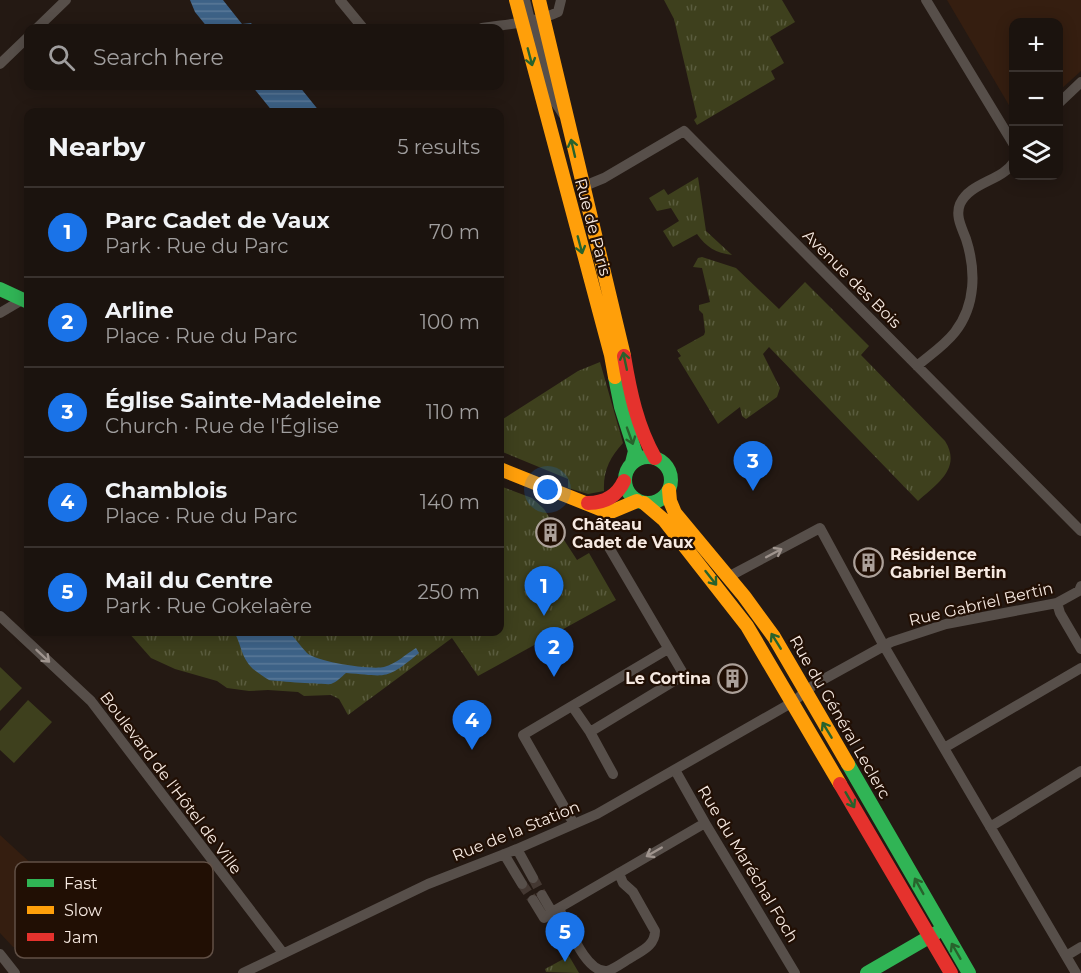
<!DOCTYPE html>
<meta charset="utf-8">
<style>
body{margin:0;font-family:Montserrat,sans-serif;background:#241c17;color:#f1f3f6}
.controls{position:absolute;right:18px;top:18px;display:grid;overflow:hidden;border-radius:12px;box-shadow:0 3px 15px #0003}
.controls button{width:54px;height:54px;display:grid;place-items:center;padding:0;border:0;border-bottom:2px solid #39322e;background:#1b130e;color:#f1f3f6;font:30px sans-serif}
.you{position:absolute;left:548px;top:490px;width:21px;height:21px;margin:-15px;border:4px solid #fff;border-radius:50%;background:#1a73e8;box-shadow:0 0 0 9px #1a73e833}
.badge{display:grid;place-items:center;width:39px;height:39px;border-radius:50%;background:#1a73e8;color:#fff;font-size:20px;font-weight:700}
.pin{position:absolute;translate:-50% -50px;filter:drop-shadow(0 2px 3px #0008)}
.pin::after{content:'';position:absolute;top:32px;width:21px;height:18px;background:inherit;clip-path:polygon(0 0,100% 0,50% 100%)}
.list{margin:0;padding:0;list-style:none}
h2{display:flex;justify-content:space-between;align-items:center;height:78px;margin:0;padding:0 24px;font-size:26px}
h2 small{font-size:20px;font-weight:400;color:#a09e9e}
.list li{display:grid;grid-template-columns:39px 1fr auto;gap:18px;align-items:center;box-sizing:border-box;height:90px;padding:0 24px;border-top:2px solid #39322e}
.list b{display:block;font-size:22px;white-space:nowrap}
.list p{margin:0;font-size:20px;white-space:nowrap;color:#a09e9e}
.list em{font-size:20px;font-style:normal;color:#a09e9e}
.icon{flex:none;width:33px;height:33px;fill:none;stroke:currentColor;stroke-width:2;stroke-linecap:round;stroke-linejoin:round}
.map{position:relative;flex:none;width:1081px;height:973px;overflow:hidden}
.search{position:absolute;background:#1b130e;box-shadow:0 3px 15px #0003;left:24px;top:24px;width:480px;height:66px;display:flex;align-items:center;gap:15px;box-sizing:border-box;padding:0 21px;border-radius:12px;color:#a09e9e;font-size:22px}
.panel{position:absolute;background:#1b130e;box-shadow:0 3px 15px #0003;left:24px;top:108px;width:480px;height:528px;border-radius:12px}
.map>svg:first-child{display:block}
.built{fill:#351e10}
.grass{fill:url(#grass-tufts)}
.pitch{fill:#3e401d}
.water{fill:url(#water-rules)}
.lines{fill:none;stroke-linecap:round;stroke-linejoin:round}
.street-tunnel{stroke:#443832;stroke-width:10;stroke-dasharray:10 5;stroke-linecap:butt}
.street{stroke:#574f4a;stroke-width:10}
.fast{stroke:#30b455;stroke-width:14}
.slow{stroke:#ff9f0a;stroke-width:14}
.jam{stroke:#e5322d;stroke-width:14}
.oneway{stroke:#28622c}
.oneway2{stroke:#9f948e}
.labels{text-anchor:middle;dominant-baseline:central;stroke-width:4.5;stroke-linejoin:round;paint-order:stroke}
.street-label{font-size:16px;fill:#f6e9e1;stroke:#210f04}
.poi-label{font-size:16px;font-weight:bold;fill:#f6e9e1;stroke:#210f04;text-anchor:start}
.key{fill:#210f04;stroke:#615046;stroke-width:1.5}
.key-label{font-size:16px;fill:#f6e9e1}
</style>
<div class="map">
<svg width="1081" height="973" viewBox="0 0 1081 973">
<defs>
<pattern id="grass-tufts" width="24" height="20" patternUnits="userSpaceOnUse" patternTransform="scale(1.5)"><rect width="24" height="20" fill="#3e401d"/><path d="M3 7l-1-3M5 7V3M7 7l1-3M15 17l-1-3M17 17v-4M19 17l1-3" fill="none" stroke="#5a5c3e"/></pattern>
<pattern id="water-rules" width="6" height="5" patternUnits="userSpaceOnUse" patternTransform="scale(1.5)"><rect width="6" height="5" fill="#3d6287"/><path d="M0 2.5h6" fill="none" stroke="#5a7898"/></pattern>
</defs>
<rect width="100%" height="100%" fill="#241913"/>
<path class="built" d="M947,0H1081V71L1059,91L1058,22H1014L1013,112Z
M0,835L47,878L71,905L17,947H13L0,933Z"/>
<path class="grass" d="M664,0H782L795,22L770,37L784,63L771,71L775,79L697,125L694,120L697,117L674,19Z
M698,177L706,231L732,255C716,253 706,247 697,234L673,247L663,231L679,221L671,208L657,211L649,198L664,189L668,195Z
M702,257L736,268L779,309L805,282L869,346L861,355L945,441C962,468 937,484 918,501L769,347L763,354L780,388L777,397L746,419L742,416L740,407L718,424L678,358L681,356L677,350L704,335L705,332L703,314L699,310V305L710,302L702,268L693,267L698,258Z
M600,362L623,443C610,457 603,471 604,491L588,494L568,488V479L500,451V421L578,371Z
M500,486L532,498L544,509L577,560L589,553L616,600L478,676L452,638L348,715L339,699L331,695L304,696L298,692L268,690L249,691L227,688L217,681L175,669L151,658L128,632H500Z
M569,956L579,973L546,972L545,969Z"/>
<path class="pitch" d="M0,667L22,688L0,711Z
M28,700L52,722L14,763L0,750V731Z"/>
<path class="water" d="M190,0H223L242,24L251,23L255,28H208L195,12Z
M252,86H299L320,112H273Z
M234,632H289C295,638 301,647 307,653C317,662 371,670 384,667C396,664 406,654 416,648L419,653C385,681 388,676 346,673C341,677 337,682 331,684C327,685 273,681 269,680C264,677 257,672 253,669C240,656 242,645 234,632Z"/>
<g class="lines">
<path class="street-tunnel" d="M533,878L542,895
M522,884L533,900"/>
<path class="street" d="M340,0L363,28
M525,0L530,20
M926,0L1014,145
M533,20L553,99L563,114
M37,28L66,0
M482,28C507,24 535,23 558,12L561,0
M0,64L28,37
M1058,104L1081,82
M582,187L604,178L684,131L1081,531
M0,313L22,300
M917,366C930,355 945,345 955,332C976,305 976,270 966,239C962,228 955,216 960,204C970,182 1002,181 1014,162
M607,544L684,675L590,732L613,774
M728,577L820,528L884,646L1076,973
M1057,603L1060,613L1081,649
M0,616L91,701L283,953
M572,706L590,732
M944,748L1081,668
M675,770L705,823L795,973
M574,824L523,735L668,649
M990,827L1081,771
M517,849L533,878
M504,854L522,884
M542,895L552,912L705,823
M533,900L544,918L552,912
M559,909C568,924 585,973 607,971C615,969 625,961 632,957C643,950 655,945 655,931L633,892L623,883L619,873
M0,954L15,973
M1066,956L1081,947
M243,973L428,884L517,849L597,814L793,702L815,684L891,642L946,624L1057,603L1079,591L1081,586"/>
<path class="fast" d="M0,289L28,302
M615,377L621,407L635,451L632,463
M625 480a23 23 0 1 1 46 0a23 23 0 1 1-46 0Z
M848,764L969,973
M867,973L936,933"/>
<path class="slow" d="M516,0L611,355L615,377
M539,0L624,356
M500,469L605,511H613L637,501
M669,490L670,501L675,513L744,596L774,637L848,764
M644,503L664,520L747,626L840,784"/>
<path class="jam" d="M624,356C630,392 637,426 655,458
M588,503C605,503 617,496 624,481
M840,784L951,973"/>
</g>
<defs><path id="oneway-shaft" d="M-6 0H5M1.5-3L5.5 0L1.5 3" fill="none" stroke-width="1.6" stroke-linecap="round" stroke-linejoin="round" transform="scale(1.5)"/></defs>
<g class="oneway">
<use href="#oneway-shaft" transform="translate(530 57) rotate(75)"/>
<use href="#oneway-shaft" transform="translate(573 148) rotate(-103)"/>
<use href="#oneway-shaft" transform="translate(580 245) rotate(75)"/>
<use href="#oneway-shaft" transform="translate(625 361) rotate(-102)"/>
<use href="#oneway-shaft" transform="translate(630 436) rotate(70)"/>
<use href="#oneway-shaft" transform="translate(711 578) rotate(52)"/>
<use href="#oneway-shaft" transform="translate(776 641) rotate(-122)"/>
<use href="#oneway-shaft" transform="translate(827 730) rotate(-121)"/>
<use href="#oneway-shaft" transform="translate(850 800) rotate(60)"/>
<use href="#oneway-shaft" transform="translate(919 886) rotate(-119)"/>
<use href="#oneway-shaft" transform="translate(956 951) rotate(-120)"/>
</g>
<g class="oneway2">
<use href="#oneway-shaft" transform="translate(774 553) rotate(-28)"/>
<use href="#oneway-shaft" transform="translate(43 656) rotate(43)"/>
<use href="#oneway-shaft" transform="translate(654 852) rotate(150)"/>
</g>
<defs>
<symbol id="building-ring" viewBox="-11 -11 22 22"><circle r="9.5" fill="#210f04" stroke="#aca099" stroke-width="1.5"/><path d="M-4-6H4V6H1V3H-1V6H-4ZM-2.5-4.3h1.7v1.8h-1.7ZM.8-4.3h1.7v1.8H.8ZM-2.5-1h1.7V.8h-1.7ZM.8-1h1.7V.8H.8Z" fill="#aca099"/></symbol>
</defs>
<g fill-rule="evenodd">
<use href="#building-ring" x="534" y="516" width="33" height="33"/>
<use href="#building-ring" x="852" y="546" width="33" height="33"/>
<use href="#building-ring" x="716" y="662" width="33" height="33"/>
</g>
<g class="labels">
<g class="street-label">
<text transform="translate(593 227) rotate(75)">Rue de Paris</text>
<text transform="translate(852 279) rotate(45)">Avenue des Bois</text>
<text transform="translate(981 604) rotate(-13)">Rue Gabriel Bertin</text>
<text transform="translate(840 717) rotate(60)">Rue du Général Leclerc</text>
<text transform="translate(171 783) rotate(53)">Boulevard de l'Hôtel de Ville</text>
<text transform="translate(516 831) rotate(-22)">Rue de la Station</text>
<text transform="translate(748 864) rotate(59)">Rue du Maréchal Foch</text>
</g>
<g class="poi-label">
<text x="572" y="524">Château<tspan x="572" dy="18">Cadet de Vaux</tspan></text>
<text x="890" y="554">Résidence<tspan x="890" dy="18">Gabriel Bertin</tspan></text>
<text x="711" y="678" text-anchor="end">Le Cortina</text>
</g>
</g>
<rect x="15" y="862" width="198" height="96" rx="9" class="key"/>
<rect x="27" y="879" width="27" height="8" fill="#30b455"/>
<rect x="27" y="906" width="27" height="8" fill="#ff9f0a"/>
<rect x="27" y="933" width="27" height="8" fill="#e5322d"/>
<g class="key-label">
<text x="64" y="889">Fast</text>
<text x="64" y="916">Slow</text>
<text x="64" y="943">Jam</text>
</g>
</svg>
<div class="controls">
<button>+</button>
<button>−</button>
<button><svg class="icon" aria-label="layers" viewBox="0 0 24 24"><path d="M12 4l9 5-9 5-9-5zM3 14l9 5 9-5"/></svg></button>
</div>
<div class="you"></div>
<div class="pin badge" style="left:544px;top:616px">1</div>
<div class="pin badge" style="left:554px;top:677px">2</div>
<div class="pin badge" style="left:753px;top:491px">3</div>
<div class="pin badge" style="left:472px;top:750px">4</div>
<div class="pin badge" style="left:565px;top:962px">5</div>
<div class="search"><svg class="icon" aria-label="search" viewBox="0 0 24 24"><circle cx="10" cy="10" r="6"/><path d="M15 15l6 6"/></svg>Search here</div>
<section class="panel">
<h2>Nearby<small>5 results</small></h2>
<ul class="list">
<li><span class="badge">1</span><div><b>Parc Cadet de Vaux</b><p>Park · Rue du Parc</p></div><em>70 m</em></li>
<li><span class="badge">2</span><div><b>Arline</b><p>Place · Rue du Parc</p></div><em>100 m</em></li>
<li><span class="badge">3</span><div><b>Église Sainte-Madeleine</b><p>Church · Rue de l'Église</p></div><em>110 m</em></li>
<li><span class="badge">4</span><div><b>Chamblois</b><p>Place · Rue du Parc</p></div><em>140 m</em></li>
<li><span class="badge">5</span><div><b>Mail du Centre</b><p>Park · Rue Gokelaère</p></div><em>250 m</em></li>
</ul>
</section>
</div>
